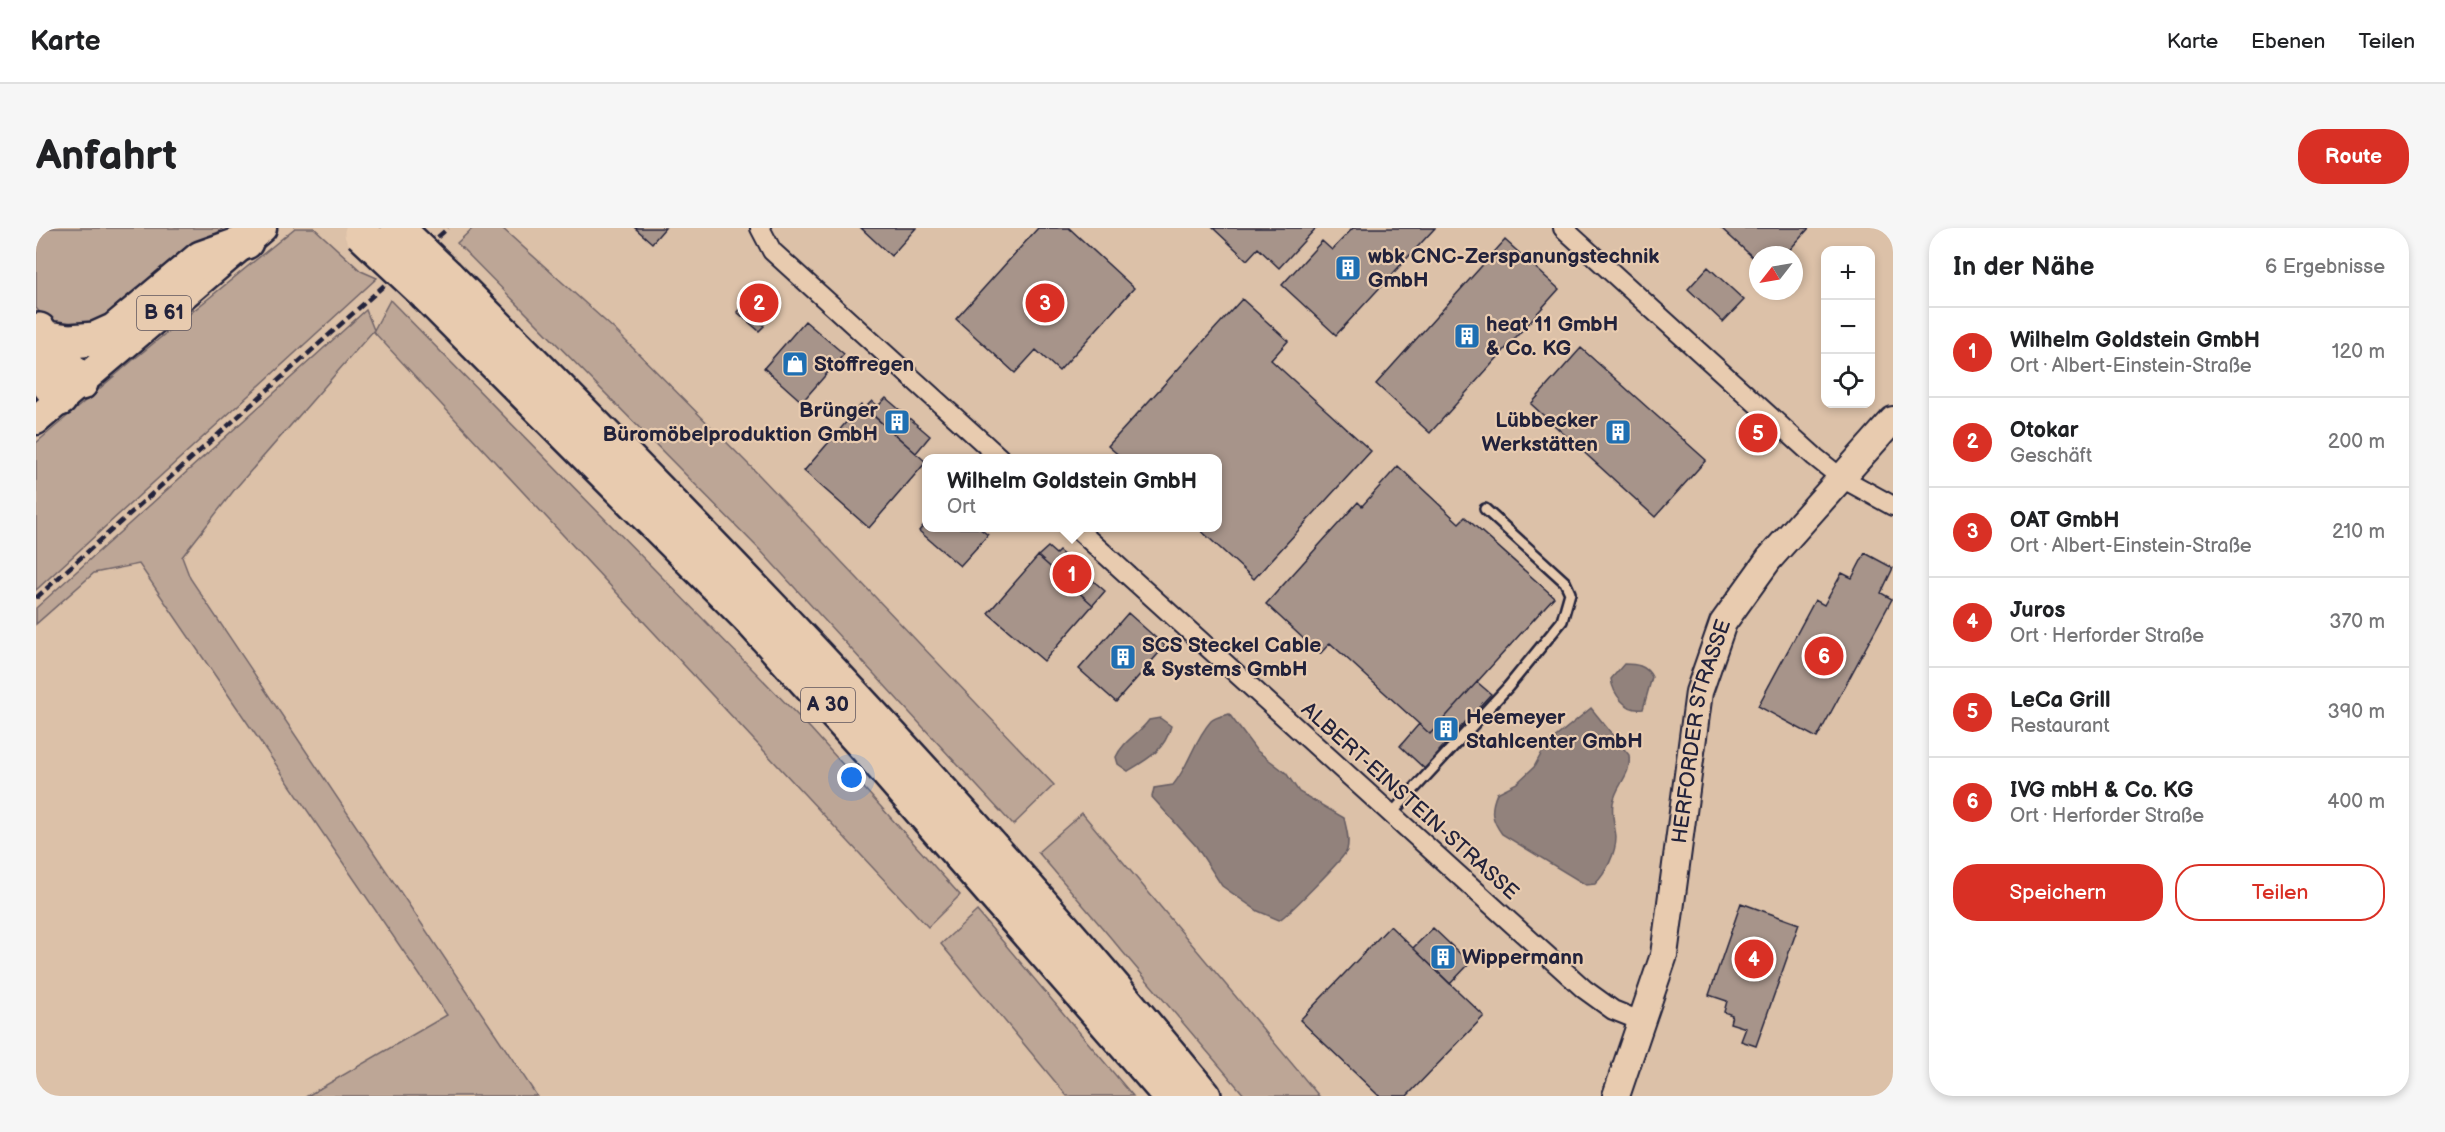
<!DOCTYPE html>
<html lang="de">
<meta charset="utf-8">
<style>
body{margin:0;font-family:"Balsamiq Sans",sans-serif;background:#f6f6f6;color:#202124}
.controls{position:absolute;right:18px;top:18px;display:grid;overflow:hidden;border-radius:12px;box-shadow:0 3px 9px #0003}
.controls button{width:54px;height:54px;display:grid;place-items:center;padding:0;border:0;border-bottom:2px solid #e0e0e0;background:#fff;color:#202124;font:30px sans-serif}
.compass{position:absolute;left:1713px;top:18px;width:54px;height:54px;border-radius:50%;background:#fff;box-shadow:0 3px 9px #0003;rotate:239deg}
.you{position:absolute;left:816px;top:550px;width:21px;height:21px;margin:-15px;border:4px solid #fff;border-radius:50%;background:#1a73e8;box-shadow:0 0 0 9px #1a73e833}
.badge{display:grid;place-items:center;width:39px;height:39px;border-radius:50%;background:#d93025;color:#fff;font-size:20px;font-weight:700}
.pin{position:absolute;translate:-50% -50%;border:3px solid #fff;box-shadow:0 2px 6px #0006}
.popup{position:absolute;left:886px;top:226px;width:300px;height:78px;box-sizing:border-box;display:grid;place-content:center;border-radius:12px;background:#fff;filter:drop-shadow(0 2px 4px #0005);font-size:20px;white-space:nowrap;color:#757577}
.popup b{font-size:22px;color:#202124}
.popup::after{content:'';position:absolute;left:50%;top:100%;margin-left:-12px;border:12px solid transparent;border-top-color:#fff}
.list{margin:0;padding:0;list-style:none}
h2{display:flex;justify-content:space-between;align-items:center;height:78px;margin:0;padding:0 24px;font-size:26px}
h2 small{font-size:20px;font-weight:400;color:#757577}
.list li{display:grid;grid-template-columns:39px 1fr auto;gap:18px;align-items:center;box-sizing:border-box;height:90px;padding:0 24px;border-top:2px solid #e0e0e0}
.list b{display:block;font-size:22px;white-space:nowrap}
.list p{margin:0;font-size:20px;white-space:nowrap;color:#757577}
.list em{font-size:20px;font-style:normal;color:#757577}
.actions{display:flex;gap:12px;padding:18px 24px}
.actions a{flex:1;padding:14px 0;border:2px solid #d93025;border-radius:24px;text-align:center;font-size:21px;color:#d93025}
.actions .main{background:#d93025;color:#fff}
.icon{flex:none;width:33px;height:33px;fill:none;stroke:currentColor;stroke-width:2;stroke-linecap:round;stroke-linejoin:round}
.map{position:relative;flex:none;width:1857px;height:868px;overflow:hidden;border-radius:24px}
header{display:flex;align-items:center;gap:36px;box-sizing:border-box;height:84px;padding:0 30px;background:#fff;border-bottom:2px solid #e0e0e0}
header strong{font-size:28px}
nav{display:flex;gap:33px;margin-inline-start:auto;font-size:21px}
.intro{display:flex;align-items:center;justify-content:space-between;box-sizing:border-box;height:144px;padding:0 36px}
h1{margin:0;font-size:42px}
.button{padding:15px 27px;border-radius:24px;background:#d93025;color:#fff;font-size:21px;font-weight:700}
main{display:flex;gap:36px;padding:0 36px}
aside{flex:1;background:#fff;border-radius:24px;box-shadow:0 3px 9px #0003}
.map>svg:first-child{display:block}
.green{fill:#bda696;stroke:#706468;stroke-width:1.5}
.water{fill:#92827c;stroke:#655c62;stroke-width:1.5}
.building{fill:#a7948a;stroke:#22223b;stroke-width:1.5}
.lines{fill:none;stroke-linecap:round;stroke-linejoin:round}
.lane-casing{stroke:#22223b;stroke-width:14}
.street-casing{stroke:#22223b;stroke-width:22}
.secondary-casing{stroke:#22223b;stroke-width:30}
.primary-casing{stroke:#22223b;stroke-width:33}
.highway-casing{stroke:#22223b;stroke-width:38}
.lane{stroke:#e8cbaf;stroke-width:9}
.street{stroke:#e8cbaf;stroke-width:18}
.secondary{stroke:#e8cbaf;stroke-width:26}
.primary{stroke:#e8cbaf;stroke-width:28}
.highway{stroke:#e8cbaf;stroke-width:33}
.rail{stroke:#22223b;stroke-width:4.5;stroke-dasharray:9 4.5;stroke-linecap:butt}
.highway-bridge-casing{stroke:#22223b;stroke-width:38;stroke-linecap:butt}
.highway-bridge{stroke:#e8cbaf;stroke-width:33}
.labels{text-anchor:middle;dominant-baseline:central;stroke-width:4.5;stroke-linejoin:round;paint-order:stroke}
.shield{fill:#e8cbaf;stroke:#5d555e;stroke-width:1.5}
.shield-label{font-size:20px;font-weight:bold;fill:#22223b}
.poi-label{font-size:21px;font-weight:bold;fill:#22223b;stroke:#e8cbaf;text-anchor:start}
.street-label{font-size:21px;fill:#22223b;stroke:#e8cbaf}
</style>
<header>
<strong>Karte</strong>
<nav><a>Karte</a><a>Ebenen</a><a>Teilen</a></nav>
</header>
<div class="intro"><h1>Anfahrt</h1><a class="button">Route</a></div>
<main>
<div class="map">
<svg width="1857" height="868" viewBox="0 0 1857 868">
<rect width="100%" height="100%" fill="#dcc1a8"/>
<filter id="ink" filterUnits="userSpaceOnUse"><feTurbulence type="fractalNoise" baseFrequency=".0167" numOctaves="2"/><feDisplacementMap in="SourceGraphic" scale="12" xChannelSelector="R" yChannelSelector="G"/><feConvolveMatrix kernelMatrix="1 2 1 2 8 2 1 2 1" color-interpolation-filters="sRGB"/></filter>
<g filter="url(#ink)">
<path class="green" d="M0,0H187L90,83L68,97H15L0,80Z
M259,0H278L325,43L341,50L0,362V215L97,132Z
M437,0H466L578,101L724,248L1018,557L977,597L725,323L421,15Z
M354,72L775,501L924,667L892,699L337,103L199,261L146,329L154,350L501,868H271L411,787L103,336L58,345L0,396V380L330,82L338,102Z
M1046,585L1283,868H1209L1002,624Z
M941,683L1097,868H1031L905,716Z"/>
<path class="water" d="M1588,436C1600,436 1610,437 1616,449L1607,481C1590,484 1577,466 1575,451Z
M1555,480L1593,527C1596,548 1580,556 1577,575C1575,586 1579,598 1580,609C1580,625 1570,645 1559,656L1550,657L1466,606C1455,591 1454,582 1461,565L1481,555L1498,539L1510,517Z
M1193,486L1220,522L1250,545L1263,564L1308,590C1310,600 1314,611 1311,622C1309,629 1252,687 1243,692L1222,683L1186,658L1160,618L1116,569L1118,560L1137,557C1153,538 1158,512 1175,493C1179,489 1187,488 1193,486Z
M1124,490L1135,498C1129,522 1112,531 1092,543L1082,536L1080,529C1087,513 1103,506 1113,492Z"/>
<path class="building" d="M599,0H629L616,15Z
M825,0H880L855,28Z
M1002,0H1033L1098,60L1023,143L1000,122L979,145L920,91Z
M1177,0H1280L1243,40L1222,20L1211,32Z
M1317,0H1399L1300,107L1246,57L1286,13L1296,22Z
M1685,0H1773L1749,27H1722V34Z
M1469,12L1523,61L1394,205L1340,156Z
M1672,39L1708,72L1687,94L1652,61Z
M726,56L737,66L717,88L728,98L723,103L701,84Z
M1206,71L1252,113L1235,132L1335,223L1218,351L1162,300H1182V230H1086L1072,218Z
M769,93L808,126L766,174L728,140Z
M1545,120L1670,232L1619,289L1495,176Z
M850,170L894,208L880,225L829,180L836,173L842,178Z
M825,177L890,234L833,300L768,243Z
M1719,197L1730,207L1722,216L1713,207Z
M1362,238L1423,295L1429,289L1518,369L1394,506L1294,415L1284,426L1230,376L1322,274L1326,278Z
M890,294V300H943L952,307L924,338L883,303Z
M1012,319L1020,326L1023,323L1069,363L1057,377L1002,328Z
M1829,325L1857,340L1845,365L1856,371L1781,510L1722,478L1779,372L1788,377L1806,345L1816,350Z
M1002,328L1057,377L1008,433L952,385Z
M1092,385L1129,418L1080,474L1043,441Z
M1441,454L1455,466L1403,523L1406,525L1390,542L1364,518L1383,496L1394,506Z
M1705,675L1763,696L1720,818L1705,813L1710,800L1694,795L1696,787L1688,784L1691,773L1673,767Z
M1354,698L1448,788L1371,868H1343L1264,792Z
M1397,700L1434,735L1414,756L1377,720Z"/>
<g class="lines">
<defs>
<path id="lane" d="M1355,586L1472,459L1526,393L1534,365L1529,354L1449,281"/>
<path id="street" d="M724,0L736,23L964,230
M1527,0L1779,229L1804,249L1857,278
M1040,300L1548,761L1577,782L1607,794"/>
<g id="secondary">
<path id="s1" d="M1580,868L1628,727L1663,464L1687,395L1733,331L1857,192"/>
</g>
<path id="primary" d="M0,192L226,0"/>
<path id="highway" d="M411,48C674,311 933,579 1168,868
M390,66L711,388L834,524L1134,868
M3,102L45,155
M11,110L34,113L59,111L79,102L165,30L210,14
M0,140L24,171"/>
</defs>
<use href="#lane" class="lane-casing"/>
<use href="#street" class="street-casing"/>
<use href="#secondary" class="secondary-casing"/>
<use href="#primary" class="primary-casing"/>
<use href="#highway" class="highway-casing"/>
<use href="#lane" class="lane"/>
<use href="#street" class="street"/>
<use href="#secondary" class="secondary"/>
<use href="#primary" class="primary"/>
<use href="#highway" class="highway"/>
<path class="rail" d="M0,370L412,0"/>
<defs>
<path id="highway-bridge" d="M361,0L411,48
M325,5L390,66"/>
</defs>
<use href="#highway-bridge" class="highway-bridge-casing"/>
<use href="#highway-bridge" class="highway-bridge"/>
</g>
</g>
<defs>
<symbol id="building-square" viewBox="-11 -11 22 22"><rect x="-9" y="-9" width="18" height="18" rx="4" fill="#1f6fb2" stroke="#e8cbaf"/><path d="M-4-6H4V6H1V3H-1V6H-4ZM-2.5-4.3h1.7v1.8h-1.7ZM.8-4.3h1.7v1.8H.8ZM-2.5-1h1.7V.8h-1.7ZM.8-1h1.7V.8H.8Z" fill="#fff"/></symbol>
<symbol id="shop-square" viewBox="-11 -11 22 22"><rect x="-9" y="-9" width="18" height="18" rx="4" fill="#1f6fb2" stroke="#e8cbaf"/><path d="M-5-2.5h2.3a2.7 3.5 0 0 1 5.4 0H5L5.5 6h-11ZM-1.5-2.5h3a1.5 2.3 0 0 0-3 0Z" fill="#fff"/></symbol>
</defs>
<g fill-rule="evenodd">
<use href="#building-square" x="1297" y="25" width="30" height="30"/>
<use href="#building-square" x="1416" y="93" width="30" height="30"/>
<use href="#shop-square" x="744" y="121" width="30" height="30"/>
<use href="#building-square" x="846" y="179" width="30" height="30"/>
<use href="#building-square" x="1567" y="189" width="30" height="30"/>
<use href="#building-square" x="1072" y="414" width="30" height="30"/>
<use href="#building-square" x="1395" y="486" width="30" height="30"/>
<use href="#building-square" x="1392" y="714" width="30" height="30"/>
</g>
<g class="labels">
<g class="shield">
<rect x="101" y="68" width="54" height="34" rx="4.5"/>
<rect x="765" y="460" width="54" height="34" rx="4.5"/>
</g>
<g class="shield-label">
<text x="128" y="85">B 61</text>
<text x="792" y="477">A 30</text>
</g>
<g class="poi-label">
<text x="1332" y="28">wbk CNC-Zerspanungstechnik<tspan x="1332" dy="24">GmbH</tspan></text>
<text x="1450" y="96">heat 11 GmbH<tspan x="1450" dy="24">&amp; Co. KG</tspan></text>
<text x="778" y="136">Stoffregen</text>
<text x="842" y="182" text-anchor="end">Brünger<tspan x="842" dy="24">Büromöbelproduktion GmbH</tspan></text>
<text x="1562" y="192" text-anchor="end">Lübbecker<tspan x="1562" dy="24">Werkstätten</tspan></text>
<text x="1106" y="417">SCS Steckel Cable<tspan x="1106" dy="24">&amp; Systems GmbH</tspan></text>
<text x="1430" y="489">Heemeyer<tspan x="1430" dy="24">Stahlcenter GmbH</tspan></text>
<text x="1426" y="729">Wippermann</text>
</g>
<g class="street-label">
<text stroke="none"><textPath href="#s1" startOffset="376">HERFORDER STRASSE</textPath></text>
<text transform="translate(1374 573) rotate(42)">ALBERT-EINSTEIN-STRASSE</text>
</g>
</g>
</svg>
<div class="controls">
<button>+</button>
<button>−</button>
<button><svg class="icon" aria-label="locate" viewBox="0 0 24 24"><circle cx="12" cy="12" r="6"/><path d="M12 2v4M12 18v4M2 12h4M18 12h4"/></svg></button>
</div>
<svg class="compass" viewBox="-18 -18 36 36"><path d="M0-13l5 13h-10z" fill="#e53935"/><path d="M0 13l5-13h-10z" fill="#757577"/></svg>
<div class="you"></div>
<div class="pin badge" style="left:1036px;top:346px">1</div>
<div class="popup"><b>Wilhelm Goldstein GmbH</b>Ort</div>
<div class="pin badge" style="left:723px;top:75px">2</div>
<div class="pin badge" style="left:1009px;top:75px">3</div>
<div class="pin badge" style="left:1718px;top:731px">4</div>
<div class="pin badge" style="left:1722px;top:205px">5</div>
<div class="pin badge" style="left:1788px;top:428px">6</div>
</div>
<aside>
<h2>In der Nähe<small>6 Ergebnisse</small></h2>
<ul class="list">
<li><span class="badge">1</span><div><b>Wilhelm Goldstein GmbH</b><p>Ort · Albert-Einstein-Straße</p></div><em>120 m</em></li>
<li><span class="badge">2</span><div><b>Otokar</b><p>Geschäft</p></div><em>200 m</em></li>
<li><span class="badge">3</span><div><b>OAT GmbH</b><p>Ort · Albert-Einstein-Straße</p></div><em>210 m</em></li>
<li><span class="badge">4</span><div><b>Juros</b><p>Ort · Herforder Straße</p></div><em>370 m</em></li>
<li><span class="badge">5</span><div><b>LeCa Grill</b><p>Restaurant</p></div><em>390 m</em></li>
<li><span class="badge">6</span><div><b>IVG mbH &amp; Co. KG</b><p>Ort · Herforder Straße</p></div><em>400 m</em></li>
</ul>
<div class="actions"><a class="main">Speichern</a><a>Teilen</a></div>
</aside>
</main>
